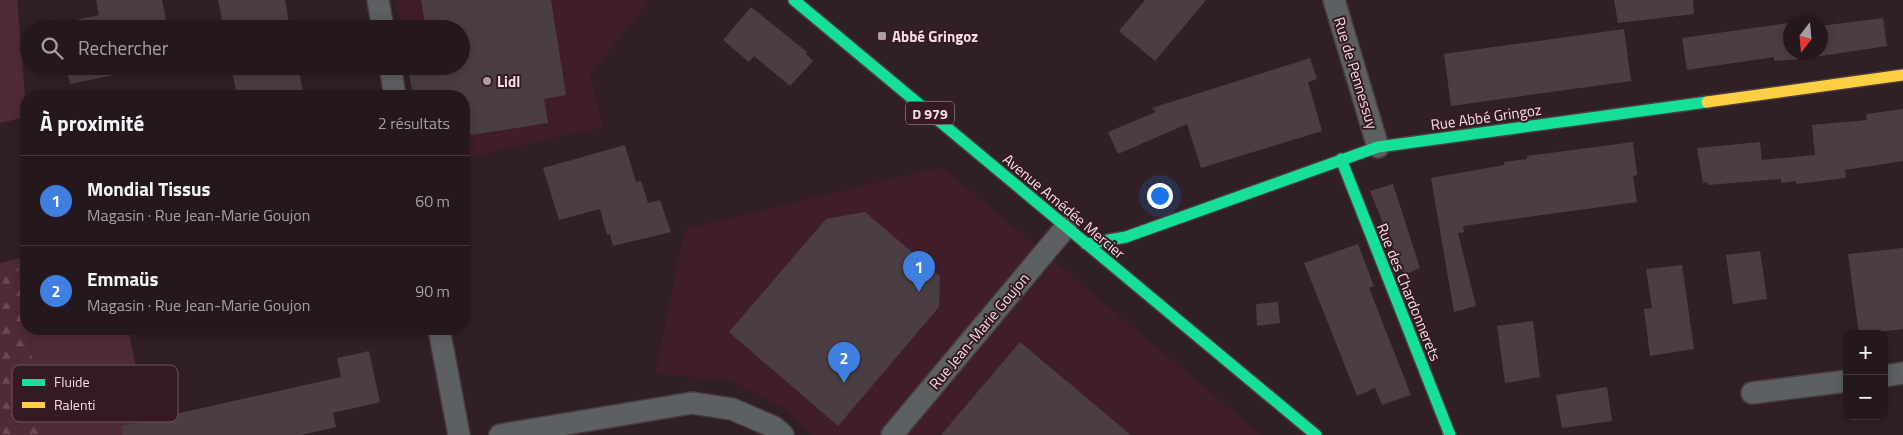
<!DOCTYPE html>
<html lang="fr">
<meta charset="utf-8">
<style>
body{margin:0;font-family:"Titillium Web",sans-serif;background:#302529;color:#f1f3f6}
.controls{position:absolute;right:15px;bottom:15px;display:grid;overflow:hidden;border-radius:10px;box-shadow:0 2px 12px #0003}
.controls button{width:45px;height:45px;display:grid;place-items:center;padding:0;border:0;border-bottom:1px solid #41373b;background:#24181c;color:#f1f3f6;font:25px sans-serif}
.compass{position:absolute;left:1783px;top:15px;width:45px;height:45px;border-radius:50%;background:#24181c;box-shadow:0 2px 12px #0003;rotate:196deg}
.you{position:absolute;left:1159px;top:195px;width:18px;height:18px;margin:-12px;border:4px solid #fff;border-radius:50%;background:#1a73e8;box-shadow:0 0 0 8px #1a73e833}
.badge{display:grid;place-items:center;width:32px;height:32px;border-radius:50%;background:#8c9099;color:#fff;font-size:16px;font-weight:700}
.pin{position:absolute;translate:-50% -41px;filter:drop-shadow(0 1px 2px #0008)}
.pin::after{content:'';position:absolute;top:26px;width:18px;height:15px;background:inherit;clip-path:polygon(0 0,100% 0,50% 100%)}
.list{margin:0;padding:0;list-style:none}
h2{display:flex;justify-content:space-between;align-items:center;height:65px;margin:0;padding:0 20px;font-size:21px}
h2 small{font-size:16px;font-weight:400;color:#a3a0a3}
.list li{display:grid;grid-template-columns:32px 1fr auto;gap:15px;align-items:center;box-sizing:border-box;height:90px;padding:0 20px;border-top:1px solid #41373b}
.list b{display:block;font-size:19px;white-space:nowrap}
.list p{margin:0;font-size:16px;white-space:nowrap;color:#a3a0a3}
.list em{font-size:16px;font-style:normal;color:#a3a0a3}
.icon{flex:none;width:28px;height:28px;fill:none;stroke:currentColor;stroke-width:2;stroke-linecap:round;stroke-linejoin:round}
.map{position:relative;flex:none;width:1903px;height:435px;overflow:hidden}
.search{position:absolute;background:#24181c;box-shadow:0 2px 12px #0003;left:20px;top:20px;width:450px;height:55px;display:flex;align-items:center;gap:12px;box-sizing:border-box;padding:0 18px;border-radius:28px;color:#a3a0a3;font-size:19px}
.panel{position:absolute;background:#24181c;box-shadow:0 2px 12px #0003;left:20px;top:90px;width:450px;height:245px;border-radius:20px}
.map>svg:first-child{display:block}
.built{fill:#3f1e28}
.green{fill:#4f2b35}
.forest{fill:url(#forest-firs)}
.building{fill:#4b3e42}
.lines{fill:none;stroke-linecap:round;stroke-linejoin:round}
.street-casing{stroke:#4a3c40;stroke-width:24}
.fast-casing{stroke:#4a3c40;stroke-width:14}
.slow-casing{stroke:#4a3c40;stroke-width:14}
.street{stroke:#5d6062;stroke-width:21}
.fast{stroke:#16e098;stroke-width:11}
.slow{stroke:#ffcf43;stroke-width:11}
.poi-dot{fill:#af9ca0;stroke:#361a22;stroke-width:2}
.labels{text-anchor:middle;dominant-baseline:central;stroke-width:4;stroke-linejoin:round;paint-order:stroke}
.shield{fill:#361a22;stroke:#baa4a9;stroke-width:1}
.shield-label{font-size:14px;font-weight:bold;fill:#f3dfe3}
.poi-label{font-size:15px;font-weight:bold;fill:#f3dfe3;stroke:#361a22;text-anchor:start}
.street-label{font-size:15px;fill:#f3dfe3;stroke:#361a22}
.key{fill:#361a22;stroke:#6f555c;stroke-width:1}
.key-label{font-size:14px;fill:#f3dfe3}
</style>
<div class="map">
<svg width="1903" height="435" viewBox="0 0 1903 435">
<defs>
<pattern id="forest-firs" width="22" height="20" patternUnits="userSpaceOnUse" patternTransform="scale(1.25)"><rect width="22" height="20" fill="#4f2b35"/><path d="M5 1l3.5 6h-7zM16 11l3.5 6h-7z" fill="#694952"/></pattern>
</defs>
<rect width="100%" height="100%" fill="#302025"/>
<path class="built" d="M396,0H650L590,74L603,127L464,158V96H412L407,66H461V29H401Z
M942,167L1261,435H812L786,409L729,380L655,374L685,229Z"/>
<path class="green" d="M0,0H17L26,107V117L0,123Z
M26,257V320L17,259Z
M28,329H128L150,435H44Z"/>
<path class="forest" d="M17,259L44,435H0V263Z"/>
<path class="building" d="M96,0H162L168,29H59L58,24L99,15Z
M218,0H285L290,29H224Z
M421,0H551L566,95L544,99L548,123L464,136V96H413L408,66H461V29H426Z
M1145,0H1206L1155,61L1119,31Z
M1614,0H1693L1694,14L1618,23Z
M751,7L807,52L806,54L813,61L790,86L754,56L749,62L723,40Z
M1883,18L1887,46L1801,59L1774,61V57L1687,70L1682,38L1811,20V22H1790V52H1820V26Z
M1624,29L1631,81L1451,106L1444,54Z
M1310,58L1317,79L1308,82L1322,131L1201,168L1187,124L1118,154L1108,132L1156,112L1152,108Z
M66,66H158L70,84Z
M231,66H298L304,96H237Z
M1903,109V161L1845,170L1846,178L1796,184V181L1781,183V179L1708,185L1707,182L1703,183L1697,148L1760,142L1762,160L1815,155L1812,125L1867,120L1866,114Z
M1633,142L1637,175L1633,176L1637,202L1463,226L1464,232L1458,233L1476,306L1454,312L1431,178L1504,165V162L1527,159V156Z
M625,145L636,182L641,181L648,203L660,200L671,232L613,246L610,234L607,235L600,209L559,220L543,168Z
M1393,184L1420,268L1404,275L1370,191Z
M865,212L940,276L939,307L838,426L729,332L826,219Z
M1358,244L1374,286L1369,288L1411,395L1382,405L1375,388L1357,396L1304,263Z
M1903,248V329L1859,334L1848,254Z
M1760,251L1767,299L1733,304L1726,255Z
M1682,265L1694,349L1650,356L1644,309L1652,308L1646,269Z
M1278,302L1280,323L1257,326L1256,304Z
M1533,321L1540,377L1505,383L1497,326Z
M1020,342L1075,388L1131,435H941Z
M369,351L380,402L333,413L336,427L301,435H123L122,426L341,377L337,358Z
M1607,387L1612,421L1562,428L1556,395Z"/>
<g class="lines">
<defs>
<path id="street" d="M378,0L383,29
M1334,0L1378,147
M390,66L395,96
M439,329L459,435
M1884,376L1903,373
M1752,393L1847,381
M500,435L692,403L732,409L774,427L783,435
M892,435L1066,227"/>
<path id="fast" d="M794,0L1316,435
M1341,159L1450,435
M1086,244L1126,237L1378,147L1707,102"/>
<path id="slow" d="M1707,102L1903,75"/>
</defs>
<use href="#street" class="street-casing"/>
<use href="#fast" class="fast-casing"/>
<use href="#slow" class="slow-casing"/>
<use href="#street" class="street"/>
<use href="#fast" class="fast"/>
<use href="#slow" class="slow"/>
</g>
<g class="poi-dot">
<rect x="877" y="31" width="10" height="10" rx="2.5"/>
<circle cx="487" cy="81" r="5"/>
</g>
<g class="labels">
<rect class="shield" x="906" y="101.5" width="48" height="23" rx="4"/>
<g class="shield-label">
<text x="930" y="113">D 979</text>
</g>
<g class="poi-label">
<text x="892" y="36">Abbé Gringoz</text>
<text x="497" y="81">Lidl</text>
</g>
<g class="street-label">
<text transform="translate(1356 73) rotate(73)">Rue de Pennessuy</text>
<text transform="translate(1486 117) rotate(-8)">Rue Abbé Gringoz</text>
<text transform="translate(1064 206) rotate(40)">Avenue Amédée Mercier</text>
<text transform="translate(1409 292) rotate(68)">Rue des Chardonnerets</text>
<text transform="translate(979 331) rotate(-50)">Rue Jean-Marie Goujon</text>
</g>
</g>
<rect x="12" y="365" width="166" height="57" rx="8" class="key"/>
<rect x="22" y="379" width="23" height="7" fill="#16e098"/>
<rect x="22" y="402" width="23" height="6" fill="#ffcf43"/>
<g class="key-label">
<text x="54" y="387">Fluide</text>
<text x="54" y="410">Ralenti</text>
</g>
</svg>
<div class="controls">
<button>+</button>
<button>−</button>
</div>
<svg class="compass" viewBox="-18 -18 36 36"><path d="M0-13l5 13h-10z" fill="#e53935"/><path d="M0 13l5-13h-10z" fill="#a3a0a3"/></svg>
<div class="you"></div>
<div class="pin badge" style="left:919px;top:292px;background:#3f7fe0">1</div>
<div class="pin badge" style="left:844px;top:383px;background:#3f7fe0">2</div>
<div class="search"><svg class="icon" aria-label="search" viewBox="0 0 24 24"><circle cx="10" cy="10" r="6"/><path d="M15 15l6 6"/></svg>Rechercher</div>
<section class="panel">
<h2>À proximité<small>2 résultats</small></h2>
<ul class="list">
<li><span class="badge" style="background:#3f7fe0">1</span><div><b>Mondial Tissus</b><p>Magasin · Rue Jean-Marie Goujon</p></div><em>60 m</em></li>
<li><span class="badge" style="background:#3f7fe0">2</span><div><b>Emmaüs</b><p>Magasin · Rue Jean-Marie Goujon</p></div><em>90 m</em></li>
</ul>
</section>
</div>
